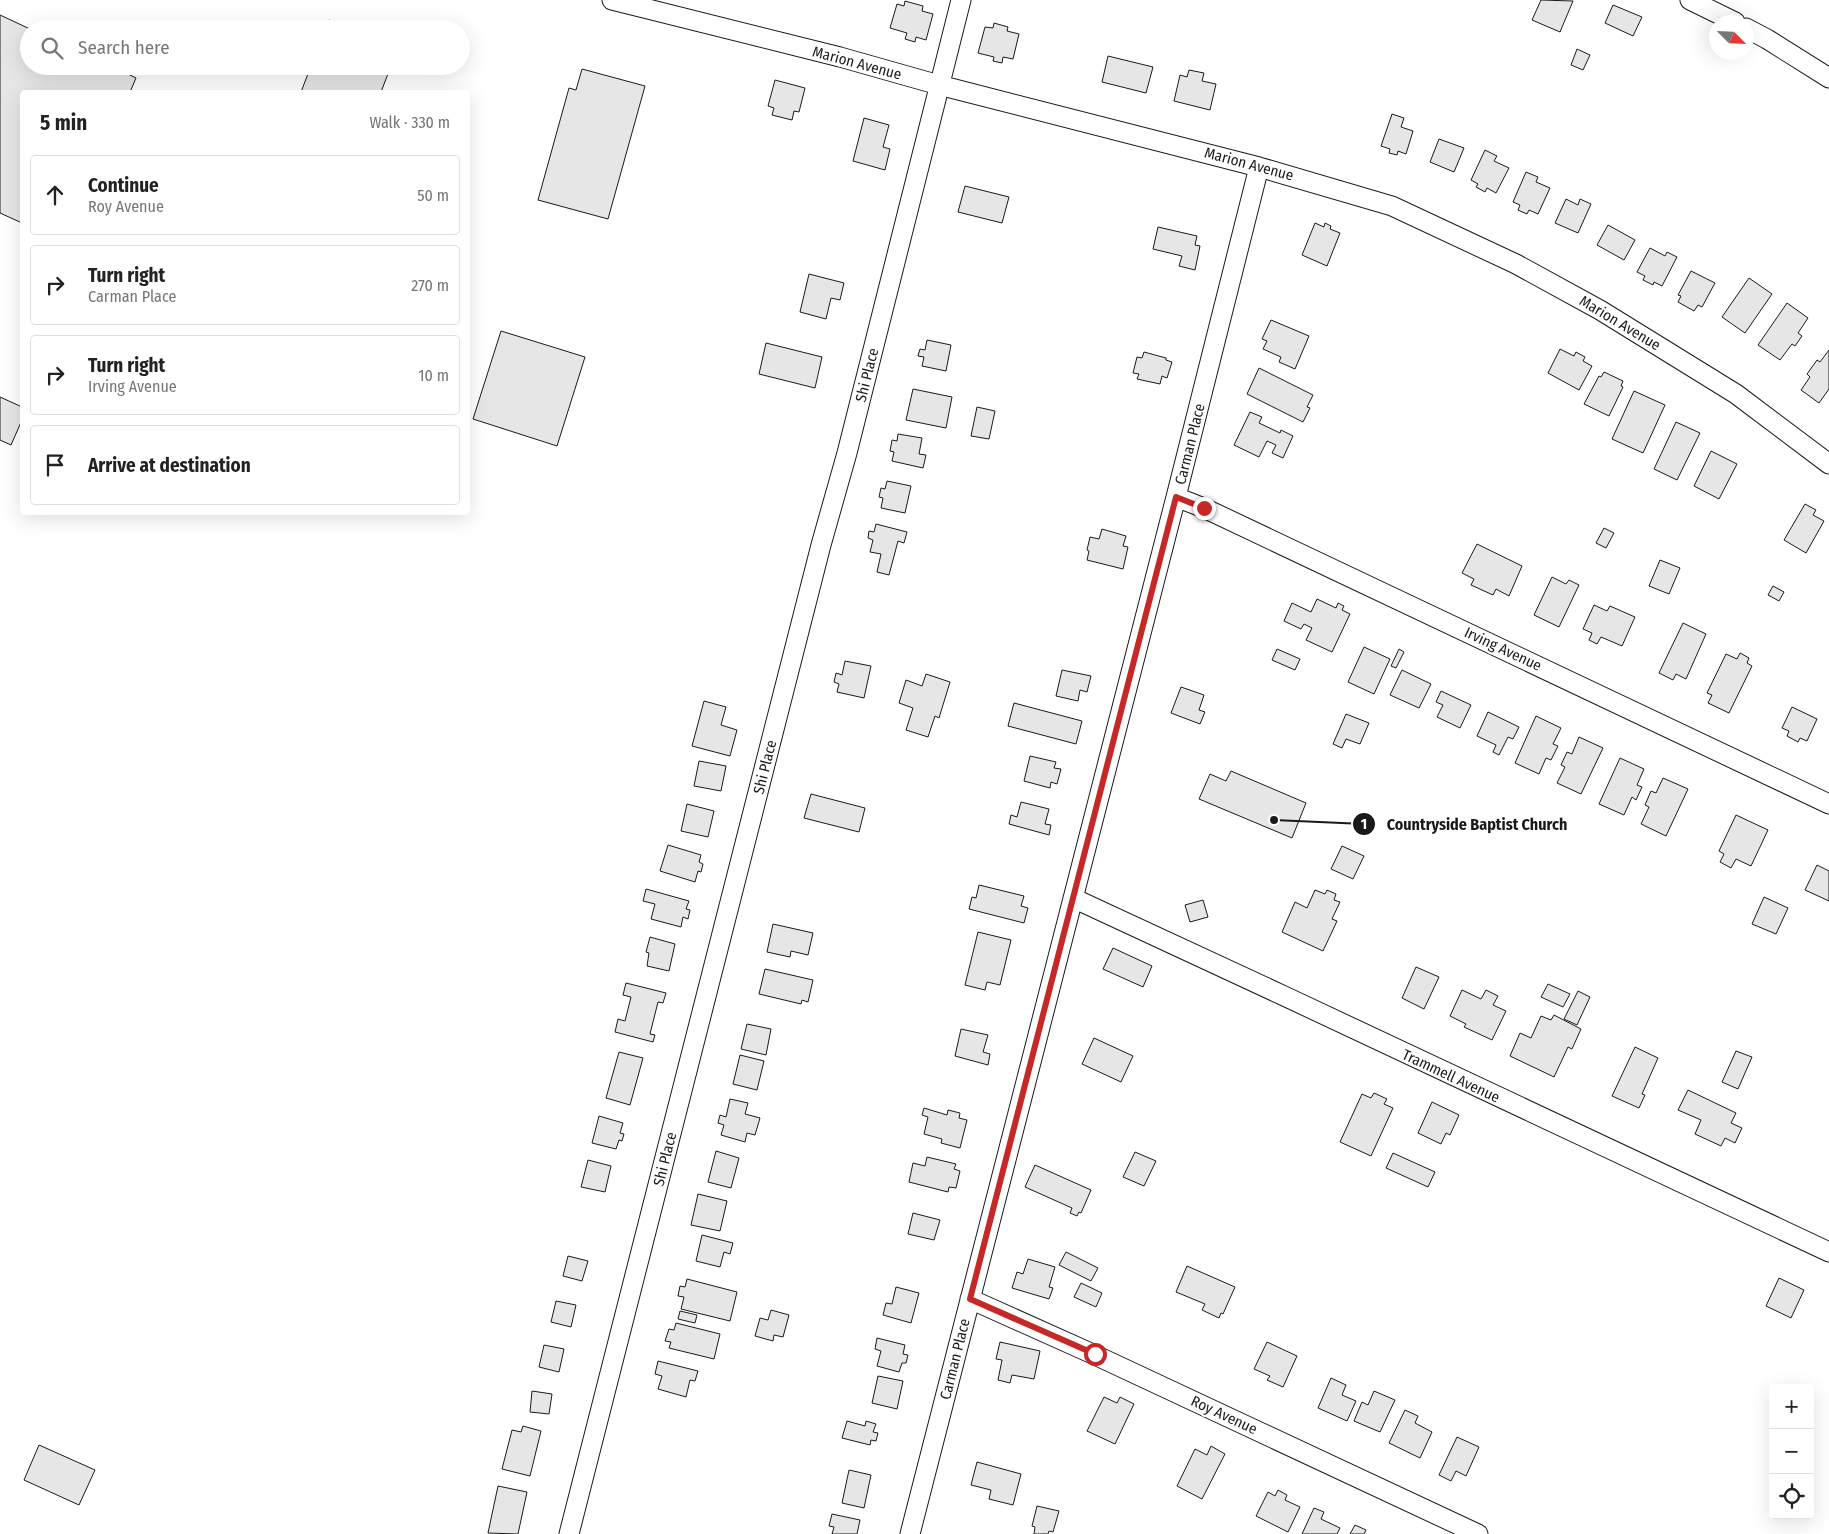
<!DOCTYPE html>
<meta charset="utf-8">
<style>
body{margin:0;font-family:"Fira Sans Condensed",sans-serif;background:#f6f6f6;color:#222}
.controls{position:absolute;right:15px;bottom:15px;display:grid;overflow:hidden;border-radius:5px;box-shadow:0 5px 20px #0002}
.controls button{width:45px;height:45px;display:grid;place-items:center;padding:0;border:0;border-bottom:1px solid #e0e0e0;background:#fff;color:#222;font:25px sans-serif}
.compass{position:absolute;left:1709px;top:15px;width:45px;height:45px;border-radius:50%;background:#fff;box-shadow:0 5px 20px #0002;rotate:114deg}
.stop{position:absolute;width:15px;height:15px;margin:-11px;border:4px solid #c62828;border-radius:50%;background:#fff}
.stop.end{background:#c62828;border-color:#fff;box-shadow:0 1px 5px #0008}
.list{margin:0;padding:0;list-style:none}
h2{display:flex;justify-content:space-between;align-items:center;height:65px;margin:0;padding:0 20px;font-size:21px}
h2 small{font-size:16px;font-weight:400;color:#767676}
.list li{display:grid;grid-template-columns:32px 1fr auto;gap:15px;align-items:center;box-sizing:border-box;height:80px;margin:0 10px 10px;padding:0 10px;border:1px solid #e0e0e0;border-radius:5px}
.list b{display:block;font-size:19px;white-space:nowrap}
.list p{margin:0;font-size:16px;white-space:nowrap;color:#767676}
.list em{font-size:16px;font-style:normal;color:#767676}
.icon{flex:none;width:28px;height:28px;fill:none;stroke:currentColor;stroke-width:2;stroke-linecap:round;stroke-linejoin:round}
.map{position:relative;flex:none;width:1829px;height:1534px;overflow:hidden}
.search{position:absolute;background:#fff;box-shadow:0 5px 20px #0002;left:20px;top:20px;width:450px;height:55px;display:flex;align-items:center;gap:12px;box-sizing:border-box;padding:0 18px;border-radius:28px;color:#767676;font-size:19px}
.panel{position:absolute;background:#fff;box-shadow:0 5px 20px #0002;left:20px;top:90px;width:450px;height:425px;border-radius:5px}
.map>svg:first-child{display:block}
.building{fill:#e6e6e6;stroke:#1a1a1a}
.lines{fill:none;stroke-linecap:round;stroke-linejoin:round}
.street-casing{stroke:#1a1a1a;stroke-width:21}
.street{stroke:#fff;stroke-width:19}
.route{stroke:#c62828;stroke-width:6}
.labels{text-anchor:middle;dominant-baseline:central;stroke-width:4;stroke-linejoin:round;paint-order:stroke}
.street-label{font-size:15px;fill:#1a1a1a;stroke:#fff}
.leader{fill:none;stroke:#1a1a1a;stroke-width:2}
.callout-dot{fill:#1a1a1a;stroke:#fff;stroke-width:2}
.mark-label{font-size:15px;text-anchor:middle;font-weight:bold;fill:#fff}
.callout-label{font-size:16px;text-anchor:middle;font-weight:bold;fill:#1a1a1a;stroke:#fff;stroke-width:4;stroke-linejoin:round;paint-order:stroke}
</style>
<div class="map">
<svg width="1829" height="1534" viewBox="0 0 1829 1534">
<rect width="100%" height="100%" fill="#fff"/>
<path class="building" d="M1541,0L1573,1L1560,32L1532,20Z
M905,1L923,6L922,11L933,14L926,40L916,37L915,42L905,39L907,33L890,28L897,4L904,6Z
M1613,5L1642,17L1633,36L1605,23Z
M0,15L30,29H29V66H112L136,78L130,92H22V223L0,213Z
M329,20L352,29H326Z
M994,23L1008,27L1007,31L1019,34L1013,59L1003,57L1002,63L993,61L994,57L978,53L985,27L993,28Z
M1577,49L1590,55L1583,70L1571,65Z
M1108,56L1153,67L1146,93L1102,82Z
M311,66H391L381,92H301Z
M582,69L645,86L608,219L538,200L569,88L576,90Z
M1189,70L1204,73L1202,81L1216,84L1210,110L1174,101L1180,75L1187,77Z
M775,80L805,88L799,112L794,111L792,120L772,115L774,108L768,106Z
M1392,114L1404,118L1401,127L1413,131L1406,154L1398,151L1397,155L1389,153L1390,149L1381,146Z
M864,118L889,125L883,147L890,149L885,170L853,161Z
M1439,139L1464,148L1454,172L1430,162Z
M1485,150L1497,156L1494,161L1509,168L1496,193L1487,188L1485,192L1476,187L1478,184L1471,180Z
M1526,172L1538,177L1536,182L1550,188L1538,214L1529,210L1527,214L1518,210L1520,205L1513,202Z
M965,186L1009,197L1002,223L958,212Z
M1566,199L1578,205L1580,199L1591,204L1578,233L1555,223Z
M1315,223L1324,227L1325,223L1331,226L1330,229L1340,233L1327,266L1302,255Z
M1608,225L1635,240L1624,260L1597,245Z
M1158,227L1197,236L1195,245L1200,246L1195,270L1179,266L1182,256L1153,249Z
M1650,248L1665,256L1667,252L1677,257L1662,286L1654,282L1653,285L1643,280L1645,276L1637,272Z
M1691,271L1715,283L1702,307L1698,305L1694,311L1678,302L1681,296L1678,295Z
M809,274L844,283L840,300L831,298L826,319L800,312Z
M1749,278L1772,294L1745,333L1722,317Z
M1787,303L1808,318L1798,333L1802,336L1795,346L1792,344L1780,360L1758,345Z
M1271,320L1309,336L1295,369L1279,362L1281,357L1263,349L1267,341L1262,339Z
M501,331L585,357L557,446L473,419Z
M927,340L951,345L946,371L922,366L924,357L918,356L920,349L925,350Z
M766,343L822,357L815,388L759,374Z
M1560,349L1574,356L1576,352L1585,357L1583,361L1592,366L1579,390L1548,373Z
M1829,350V389L1819,403L1801,390L1810,377L1807,374L1817,360L1820,362Z
M1144,352L1166,358V360L1172,362L1167,378L1162,376L1160,384L1137,379L1139,374L1133,373L1137,357L1142,358Z
M1259,368L1313,395L1307,407L1310,408L1303,422L1247,394Z
M1604,372L1623,381L1621,386L1623,387L1609,416L1584,404L1599,376L1601,377Z
M913,389L952,397L946,428L906,420Z
M1634,391L1665,405L1643,453L1612,439Z
M0,397L22,407V420L11,445L0,440Z
M977,407L995,411L989,439L971,436Z
M1250,412L1262,417L1259,423L1280,433L1281,430L1293,436L1283,458L1272,453L1276,445L1267,441L1259,457L1234,445Z
M1676,422L1700,433L1677,480L1654,469Z
M898,434L922,438L919,454L926,455L923,468L892,461L894,452L890,451L892,440L897,441Z
M1711,451L1737,464L1719,499L1694,486Z
M887,481L911,486L905,513L881,508L883,498L879,497L881,488L885,489Z
M1805,504L1816,510L1813,515L1824,521L1806,553L1784,540Z
M876,524L907,532L904,543L898,541L889,575L877,572L881,554L870,552L873,540L868,538L869,531L874,532Z
M1604,528L1614,533L1606,548L1596,543Z
M1102,529L1126,536L1123,546L1128,547L1123,569L1087,560L1089,551L1087,550L1090,537L1099,539Z
M1477,544L1522,566L1509,596L1496,589L1493,595L1471,585L1474,579L1462,573Z
M1660,560L1680,568L1669,594L1649,586Z
M1552,577L1566,584L1569,580L1579,585L1559,627L1534,615Z
M1773,586L1784,592L1779,601L1768,595Z
M1317,599L1336,608L1338,603L1344,606L1342,610L1350,614L1332,652L1306,640L1312,628L1304,624L1301,629L1284,621L1292,603L1311,612Z
M1594,605L1607,611L1610,606L1635,617L1622,646L1601,637L1597,644L1589,640L1592,633L1583,629Z
M1683,623L1706,634L1686,679L1676,674L1673,680L1659,673Z
M1364,647L1390,659L1374,694L1348,682Z
M1277,649L1300,659L1295,670L1272,660Z
M1399,649L1404,652L1396,668L1391,666Z
M1740,653L1749,658L1747,663L1752,666L1729,713L1708,703L1712,695L1707,693L1726,654L1737,659Z
M845,661L871,666L864,698L837,692L839,684L834,682L836,673L842,675Z
M1062,670L1091,676L1087,692L1080,690L1078,701L1056,696Z
M1402,670L1431,684L1419,708L1390,695Z
M926,674L950,682L939,718L935,716L928,737L906,730L913,708L899,703L906,680L922,686Z
M1181,687L1204,695L1199,710L1205,712L1200,724L1171,713Z
M1441,691L1471,705L1460,728L1437,717L1443,705L1436,702Z
M704,701L726,707L721,725L737,730L730,756L692,746Z
M1014,703L1082,721L1076,744L1008,726Z
M1792,707L1817,719L1807,741L1800,738L1798,742L1787,736L1789,731L1782,728Z
M1488,712L1519,727L1513,739L1508,737L1499,755L1493,752L1496,745L1477,736Z
M1346,714L1369,723L1360,744L1346,739L1342,748L1333,744Z
M1536,716L1561,728L1553,744L1558,746L1551,760L1546,758L1539,774L1515,763Z
M1579,737L1603,748L1581,794L1557,783L1565,767L1561,765L1567,752L1572,754Z
M1030,756L1056,762L1054,768L1061,769L1057,784L1051,782L1050,788L1024,781Z
M1620,758L1644,769L1637,785L1642,787L1636,800L1632,797L1624,815L1599,804Z
M699,761L726,766L721,791L694,786Z
M1231,771L1306,803L1292,838L1199,799L1210,774L1226,781Z
M1663,778L1688,789L1666,836L1641,824L1649,807L1645,805L1651,791L1656,793Z
M811,794L865,808L859,832L804,818Z
M1021,802L1049,809L1045,824L1051,825L1049,835L1009,824L1011,815L1017,817Z
M687,804L714,811L708,837L681,831Z
M1736,815L1768,830L1751,866L1736,859L1731,868L1720,862L1724,854L1719,851Z
M668,845L701,855L699,862L703,864L701,872L698,871L695,882L660,871Z
M1342,846L1364,856L1353,879L1331,869Z
M1817,865L1829,871V901L1805,890Z
M979,885L1024,896L1021,906L1028,908L1024,923L969,909L972,897L976,898Z
M646,889L689,901L686,909L690,910L688,919L683,917L681,927L651,919L655,904L643,901Z
M1315,890L1325,894L1327,890L1336,894L1334,900L1340,902L1332,919L1337,921L1323,951L1282,932L1295,902L1307,908Z
M1764,897L1788,908L1776,934L1752,924Z
M1203,900L1208,917L1190,922L1185,905Z
M773,924L813,933L808,955L791,951L790,957L767,952Z
M978,932L1011,940L1000,985L987,982L985,990L965,985Z
M650,937L675,944L669,971L647,966L649,953L646,952Z
M1113,948L1152,966L1143,987L1103,969Z
M1416,967L1439,977L1424,1009L1402,998Z
M765,969L813,980L808,1002L802,1000L801,1004L759,994Z
M626,983L666,993L663,1003L658,1002L650,1034L655,1035L653,1042L615,1032L618,1019L625,1021L631,997L623,995Z
M1548,984L1570,994L1563,1007L1541,997Z
M1462,990L1481,999L1486,990L1498,996L1493,1005L1506,1011L1492,1040L1464,1027L1466,1024L1450,1016Z
M1578,991L1590,997L1577,1025L1564,1019Z
M1554,1015L1581,1029L1572,1049L1568,1047L1554,1077L1510,1056L1520,1033L1531,1038L1541,1016L1551,1020Z
M747,1024L771,1029L766,1055L741,1049Z
M961,1029L988,1035L983,1052L990,1054L988,1065L955,1056Z
M1094,1038L1133,1056L1121,1082L1082,1064Z
M1635,1047L1658,1058L1642,1094L1645,1095L1639,1108L1612,1096Z
M1736,1051L1752,1057L1738,1089L1722,1082Z
M619,1052L643,1058L630,1105L606,1098Z
M740,1055L764,1061L757,1090L733,1084Z
M1688,1090L1736,1113L1731,1123L1742,1128L1735,1143L1725,1138L1721,1146L1695,1134L1701,1120L1678,1110Z
M1374,1093L1387,1099L1384,1104L1393,1108L1371,1156L1340,1142L1362,1094L1371,1098Z
M730,1099L748,1103L745,1114L760,1118L755,1135L747,1133L745,1142L721,1135L724,1125L718,1123L720,1115L726,1117Z
M1432,1102L1459,1115L1450,1135L1446,1133L1441,1144L1418,1133Z
M924,1108L947,1115L948,1110L960,1113L959,1118L967,1120L960,1148L941,1143L942,1139L924,1134L928,1117L922,1115Z
M599,1116L623,1123L620,1133L624,1134L622,1141L619,1140L616,1149L592,1143Z
M716,1151L739,1158L731,1188L708,1182Z
M1135,1152L1156,1161L1144,1186L1123,1177Z
M1393,1153L1435,1172L1428,1187L1386,1168Z
M927,1157L956,1164L954,1169L960,1171L956,1188L949,1187L948,1192L909,1182L913,1163L925,1166Z
M588,1160L611,1166L605,1192L581,1187Z
M1035,1165L1091,1190L1081,1213L1079,1212L1077,1216L1070,1213L1072,1208L1025,1187Z
M698,1194L727,1201L720,1231L691,1225Z
M913,1213L940,1220L934,1240L908,1234Z
M702,1235L733,1243L730,1254L724,1252L720,1267L696,1261Z
M1066,1252L1098,1268L1091,1281L1059,1265Z
M568,1256L588,1261L582,1281L563,1276Z
M1028,1259L1055,1267L1049,1287L1053,1288L1049,1299L1012,1288L1017,1272L1023,1274Z
M1187,1266L1235,1287L1223,1314L1221,1313L1219,1318L1202,1310L1205,1304L1176,1292Z
M1779,1278L1804,1290L1791,1318L1766,1306Z
M687,1279L737,1292L730,1321L681,1309L684,1297L678,1296L680,1286L685,1287Z
M1081,1283L1102,1293L1096,1307L1074,1297Z
M896,1287L919,1293L911,1323L883,1315L886,1303L892,1304Z
M556,1301L576,1305L571,1327L551,1322Z
M771,1310L789,1315L783,1337L774,1335L773,1341L755,1336L760,1318L768,1320Z
M680,1311L697,1315L695,1323L678,1319Z
M676,1323L720,1334L714,1359L669,1348L671,1342L665,1341L669,1329L674,1330Z
M877,1338L905,1345L903,1354L908,1355L906,1363H902L899,1372L877,1366L881,1351L875,1349Z
M1000,1342L1040,1351L1034,1379L1012,1375L1010,1383L998,1380L1002,1360L996,1359Z
M1267,1342L1297,1356L1283,1387L1267,1380L1270,1376L1254,1369Z
M544,1345L564,1349L559,1372L539,1367Z
M658,1361L698,1371L695,1381L690,1380L686,1397L658,1389L662,1376L655,1374Z
M878,1376L903,1381L897,1409L872,1403Z
M1331,1378L1346,1385L1342,1395L1356,1401L1347,1421L1318,1408Z
M532,1391L552,1394L549,1414L530,1412Z
M1374,1391L1395,1400L1380,1432L1354,1421L1362,1402L1368,1405Z
M1104,1397L1117,1403L1120,1397L1134,1404L1115,1444L1087,1431Z
M1405,1410L1418,1416L1415,1423L1432,1432L1420,1458L1389,1443Z
M847,1421L865,1426L866,1421L876,1424L873,1432L878,1433L876,1441L871,1440L870,1445L842,1438Z
M523,1426L541,1431L530,1476L502,1469L512,1430L521,1432Z
M1457,1437L1479,1447L1466,1476L1456,1471L1451,1481L1439,1475Z
M39,1445L95,1470L79,1505L24,1480Z
M1211,1446L1225,1454L1202,1499L1177,1486L1195,1449L1207,1455Z
M977,1462L1021,1474L1013,1505L989,1499L991,1490L971,1485Z
M849,1470L871,1475L864,1508L842,1503Z
M498,1486L527,1492L518,1534L488,1533Z
M1278,1490L1287,1495L1285,1500L1300,1507L1288,1532L1256,1516L1268,1492L1275,1496Z
M1037,1506L1059,1511L1053,1532L1049,1531L1048,1534H1034L1035,1527L1032,1526Z
M1314,1508L1324,1512L1321,1519L1340,1528L1337,1534H1302Z
M832,1514L860,1520L857,1534H832L834,1527L829,1526Z
M1355,1525L1366,1530L1364,1534H1350Z"/>
<g class="lines">
<defs>
<path id="street" d="M612,0L840,57L939,85L1259,167L1392,206L1516,264L1600,310L1736,394L1829,464
M1690,0L1735,22
M1746,28L1767,39L1829,78
M1176,497L1204,508L1829,804
M1073,898C1326,1014 1577,1135 1829,1252
M970,1299L1095,1355L1478,1534
M569,1534L821,545L847,453L961,0
M910,1534L1176,497L1259,167"/>
</defs>
<use href="#street" class="street-casing"/>
<use href="#street" class="street"/>
</g>
<g class="lines">
<path class="route" d="M1095,1354L970,1299L1176,497L1204,508"/>
</g>
<g class="labels">
<g class="street-label">
<text transform="translate(857 63) rotate(15)">Marion Avenue</text>
<text transform="translate(1249 164) rotate(15)">Marion Avenue</text>
<text transform="translate(1620 323) rotate(31)">Marion Avenue</text>
<text transform="translate(867 375) rotate(-76)">Shi Place</text>
<text transform="translate(1190 444) rotate(-76)">Carman Place</text>
<text transform="translate(1503 649) rotate(25)">Irving Avenue</text>
<text transform="translate(765 767) rotate(-76)">Shi Place</text>
<text transform="translate(1451 1076) rotate(25)">Trammell Avenue</text>
<text transform="translate(665 1159) rotate(-76)">Shi Place</text>
<text transform="translate(955 1359) rotate(-76)">Carman Place</text>
<text transform="translate(1224 1415) rotate(25)">Roy Avenue</text>
</g>
</g>
<path class="leader" d="M1274 820L1364 824"/>
<g class="callout-dot">
<circle cx="1274" cy="820" r="5"/>
<circle cx="1364" cy="824" r="12"/>
</g>
<g class="mark-label">
<text x="1364" y="829">1</text>
</g>
<g class="callout-label">
<text x="1477" y="830">Countryside Baptist Church</text>
</g>
</svg>
<div class="controls">
<button>+</button>
<button>−</button>
<button><svg class="icon" aria-label="locate" viewBox="0 0 24 24"><circle cx="12" cy="12" r="6"/><path d="M12 2v4M12 18v4M2 12h4M18 12h4"/></svg></button>
</div>
<svg class="compass" viewBox="-18 -18 36 36"><path d="M0-13l5 13h-10z" fill="#e53935"/><path d="M0 13l5-13h-10z" fill="#767676"/></svg>
<div class="stop" style="left:1095px;top:1354px"></div>
<div class="stop end" style="left:1204px;top:508px"></div>
<div class="search"><svg class="icon" aria-label="search" viewBox="0 0 24 24"><circle cx="10" cy="10" r="6"/><path d="M15 15l6 6"/></svg>Search here</div>
<section class="panel">
<h2>5 min<small>Walk · 330 m</small></h2>
<ul class="list">
<li><svg class="icon" aria-label="ahead" viewBox="0 0 24 24"><path d="M12 20V5M6 11l6-6 6 6"/></svg><div><b>Continue</b><p>Roy Avenue</p></div><em>50 m</em></li>
<li><svg class="icon" aria-label="right" viewBox="0 0 24 24"><path d="M7 20v-9h11M14 6l5 5-5 5"/></svg><div><b>Turn right</b><p>Carman Place</p></div><em>270 m</em></li>
<li><svg class="icon" aria-label="right" viewBox="0 0 24 24"><path d="M7 20v-9h11M14 6l5 5-5 5"/></svg><div><b>Turn right</b><p>Irving Avenue</p></div><em>10 m</em></li>
<li><svg class="icon" aria-label="arrive" viewBox="0 0 24 24"><path d="M6 21V4h12l-3 4 3 4H6"/></svg><div><b>Arrive at destination</b></div></li>
</ul>
</section>
</div>
